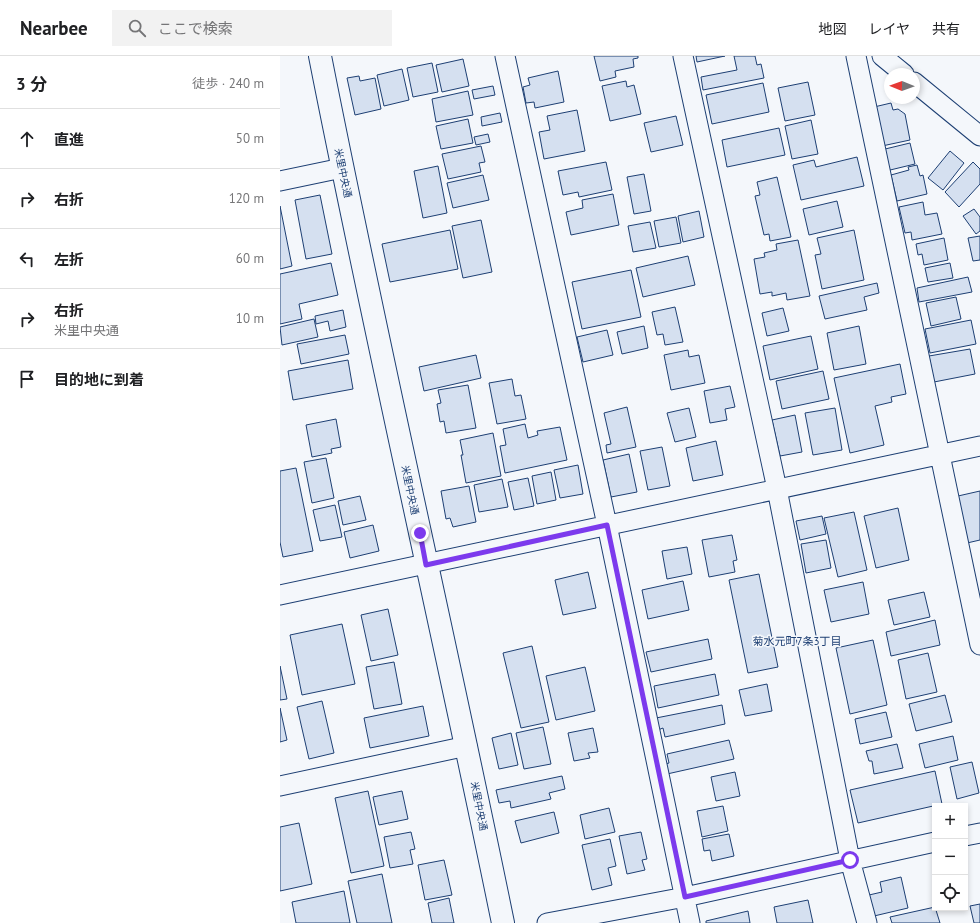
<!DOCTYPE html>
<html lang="ja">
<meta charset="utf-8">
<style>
body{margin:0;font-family:"PT Sans","Noto Sans JP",sans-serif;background:#f2f2f2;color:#202124}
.controls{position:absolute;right:12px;bottom:12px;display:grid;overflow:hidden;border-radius:0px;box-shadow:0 2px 6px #0003}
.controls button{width:36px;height:36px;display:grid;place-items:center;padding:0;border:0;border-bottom:1px solid #e0e0e0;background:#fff;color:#202124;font:20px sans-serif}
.compass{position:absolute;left:604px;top:12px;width:36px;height:36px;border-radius:50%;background:#fff;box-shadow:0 2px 6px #0003;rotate:271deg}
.stop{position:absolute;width:12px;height:12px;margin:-9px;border:3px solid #7c3aed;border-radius:50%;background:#fff}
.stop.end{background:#7c3aed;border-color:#fff;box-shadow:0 1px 4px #0008}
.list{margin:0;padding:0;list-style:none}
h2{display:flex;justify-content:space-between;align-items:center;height:52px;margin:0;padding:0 16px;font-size:17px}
h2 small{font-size:13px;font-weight:400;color:#757577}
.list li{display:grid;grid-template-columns:26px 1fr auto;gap:12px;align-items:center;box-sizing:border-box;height:60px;padding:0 16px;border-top:1px solid #e0e0e0}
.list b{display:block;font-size:15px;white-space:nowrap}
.list p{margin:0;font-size:13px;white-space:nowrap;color:#757577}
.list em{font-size:13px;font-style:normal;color:#757577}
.icon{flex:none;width:22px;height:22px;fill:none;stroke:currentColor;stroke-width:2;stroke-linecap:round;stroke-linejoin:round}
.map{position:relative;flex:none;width:700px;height:867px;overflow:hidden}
header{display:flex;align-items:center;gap:24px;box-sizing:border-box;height:56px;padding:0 20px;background:#fff;border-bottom:1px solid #e0e0e0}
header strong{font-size:19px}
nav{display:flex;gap:22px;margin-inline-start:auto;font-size:14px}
.search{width:280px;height:36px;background:#f2f2f2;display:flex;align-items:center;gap:10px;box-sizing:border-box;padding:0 14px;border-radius:0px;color:#757577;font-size:15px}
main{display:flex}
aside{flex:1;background:#fff}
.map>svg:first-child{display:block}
.building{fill:#d5e0f0;stroke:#1d3f73}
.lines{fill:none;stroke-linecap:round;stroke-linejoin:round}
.street-casing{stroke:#1d3f73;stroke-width:21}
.secondary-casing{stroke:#1d3f73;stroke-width:24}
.street{stroke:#f4f7fb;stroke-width:19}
.secondary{stroke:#f4f7fb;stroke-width:22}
.route{stroke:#7c3aed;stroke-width:5}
.labels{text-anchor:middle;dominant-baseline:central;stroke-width:3;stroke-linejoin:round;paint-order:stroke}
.street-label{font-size:10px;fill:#1d3f73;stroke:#f4f7fb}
.neighbourhood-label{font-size:11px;fill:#1d3f73;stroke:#f4f7fb}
</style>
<header>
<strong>Nearbee</strong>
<div class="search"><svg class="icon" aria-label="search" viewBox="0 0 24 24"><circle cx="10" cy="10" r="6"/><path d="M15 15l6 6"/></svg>ここで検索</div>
<nav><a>地図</a><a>レイヤ</a><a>共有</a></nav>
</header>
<main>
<aside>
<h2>3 分<small>徒歩 · 240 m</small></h2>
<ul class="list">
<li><svg class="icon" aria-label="ahead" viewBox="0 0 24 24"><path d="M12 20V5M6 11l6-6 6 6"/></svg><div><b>直進</b></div><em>50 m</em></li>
<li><svg class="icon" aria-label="right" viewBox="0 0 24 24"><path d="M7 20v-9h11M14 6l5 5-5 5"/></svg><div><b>右折</b></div><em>120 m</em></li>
<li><svg class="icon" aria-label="left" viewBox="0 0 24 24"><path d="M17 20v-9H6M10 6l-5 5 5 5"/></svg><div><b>左折</b></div><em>60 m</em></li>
<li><svg class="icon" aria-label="right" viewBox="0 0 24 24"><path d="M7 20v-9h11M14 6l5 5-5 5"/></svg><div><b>右折</b><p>米里中央通</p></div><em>10 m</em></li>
<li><svg class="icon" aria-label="arrive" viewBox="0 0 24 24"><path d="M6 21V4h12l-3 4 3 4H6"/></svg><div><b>目的地に到着</b></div></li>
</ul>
</aside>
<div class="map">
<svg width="700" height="867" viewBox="0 0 700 867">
<rect width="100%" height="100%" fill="#f4f7fb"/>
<path class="building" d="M314,0H358V2L353,3L354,11L335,15L336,21L320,25Z
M416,0H445L417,6Z
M454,0H475L477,9L481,8L484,22L423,34L421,21L457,14Z
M183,3L189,30L162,36L156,9Z
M152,7L158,36L133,41L127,12Z
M122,13L129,44L104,50L97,19Z
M278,15L284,46L255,52L254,46L246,47L243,31L250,29L248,22Z
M79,20L80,25L95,22L101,53L75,59L67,22Z
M346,25L347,31L354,29L361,58L330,65L322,30Z
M528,26L535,59L505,65L498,32Z
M483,27L489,56L432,68L426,39Z
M213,30L215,39L194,43L192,34Z
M188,35L193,59L156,66L152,43Z
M611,47L613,54L618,53L625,58L630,84L602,90L594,51Z
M297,54L305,95L264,103L259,76L270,74L267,60Z
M220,57L222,66L202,70L201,61Z
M396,60L403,89L371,96L364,67Z
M188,63L193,87L161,93L156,70Z
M531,64L538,98L512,103L505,70Z
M499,72L505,99L447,111L442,84Z
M208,78L210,86L196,89L194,81Z
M630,87L635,108L606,115L601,94Z
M201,90L205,106L199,107L201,116L168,123L162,98Z
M670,95L684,107L663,134L648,122Z
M577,101L584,130L521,144L513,109L534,104L536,111Z
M326,106L332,134L299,141L298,136L283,139L278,115Z
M693,106L700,113V128L679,151L665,136Z
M637,109L640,120L643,119L647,138L617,145L611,119L629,114L628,111Z
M158,110L167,157L143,162L134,115Z
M364,118L371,155L354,158L347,121Z
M203,119L209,144L173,152L167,127Z
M497,121L511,181L490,185L489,178L484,179L475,140L480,139L477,126Z
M333,138L339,169L291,179L286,156L303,152L302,144Z
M40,139L52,198L26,203L15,144Z
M557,145L563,171L529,179L523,153Z
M643,146L645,159L657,157L662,178L632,184L631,176L625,177L619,151Z
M0,150L12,210L0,213Z
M694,153L700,161V175L696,178L683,160Z
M419,155L424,181L403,186L398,160Z
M396,161L401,187L379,191L374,165Z
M201,164L212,216L183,222L172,170Z
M370,166L376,192L353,196L348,170Z
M170,174L178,213L110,226L102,188Z
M574,174L584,224L542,233L535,199L541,198L537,182Z
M700,180V204L693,205L688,182Z
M664,182L668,204L644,209L642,198L638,199L636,188Z
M518,184L530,240L507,244L506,237L492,240V236L480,238L474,203L485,201L484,197L497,194L496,188Z
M408,200L415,229L363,241L356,212Z
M51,207L58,239L19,248L22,263L0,268V218Z
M670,207L673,222L648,226L645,212Z
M351,214L361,261L302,273L292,226Z
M688,221L692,236L639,246L637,232Z
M597,227L599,237L584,241L587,254L545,263L539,240Z
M676,241L681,263L651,270L646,247Z
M395,251L403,286L385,289L383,278L377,279L372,256Z
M503,252L509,275L487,280L482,257Z
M63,254L66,271L50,275L48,265L36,268L35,260Z
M34,263L38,281L2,289L0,271Z
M691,264L696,288L650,297L645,273Z
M364,270L368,292L342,298L337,276Z
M579,270L586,308L554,314L547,277Z
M327,274L333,299L303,306L297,281Z
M65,279L69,298L21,308L17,288Z
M531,280L538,313L490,324L483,290Z
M690,293L695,318L654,326L649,300Z
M408,294L409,301L419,299L425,327L391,334L384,299Z
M196,299L201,322L144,335L139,311Z
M68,304L73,333L13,344L8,315Z
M620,308L626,338L611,341L612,346L595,350L604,389L570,397L554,322Z
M543,315L549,343L502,353L496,325Z
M232,323L235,340L241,339L246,363L217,368L209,327Z
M188,329L196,372L166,377L164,365L160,366L157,348L161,347L158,334Z
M450,330L455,351L445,353L447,364L430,367L424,335Z
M347,351L356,391L327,397L326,389L331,388L324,357Z
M409,352L416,381L395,386L387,357Z
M555,352L562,394L533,399L525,357Z
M515,359L522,396L500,400L492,364Z
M56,363L61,391L51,393L52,397L32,401L26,369Z
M245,368L248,382L258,379L257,375L280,371L287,404L225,417L220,390L226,389L223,373Z
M213,377L221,420L186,427L181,399H183L180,384Z
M436,385L443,419L413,425L406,392Z
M382,391L390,430L368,434L360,395Z
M349,398L357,436L331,441L323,404Z
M46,402L54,442L32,447L24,406Z
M298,409L303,438L280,442L274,414Z
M16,412L33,495L3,501L0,486V415Z
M271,416L276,444L257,448L252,420Z
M248,422L254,450L234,454L228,426Z
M222,423L228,451L199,456L194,429Z
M189,430L196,466L173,471L170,462L166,463L161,435Z
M700,435V484L687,487L678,440Z
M80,440L86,464L63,469L58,445Z
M55,449L62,481L40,485L33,454Z
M618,452L629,504L596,512L584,460Z
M574,456L587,514L558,521L544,462Z
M542,460L546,478L520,484L516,465Z
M93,469L99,495L70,502L64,476Z
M452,479L457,504L453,505L455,516L429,521L422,484Z
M546,484L551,512L526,517L521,488Z
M407,491L412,518L387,523L382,495Z
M308,516L316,552L283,559L275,524Z
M479,518L498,611L468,617L449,524Z
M403,525L409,554L368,563L362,534Z
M583,526L589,558L551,566L544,534Z
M644,536L650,561L614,569L608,544Z
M108,553L118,599L91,605L81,559Z
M655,564L660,589L611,600L606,576Z
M62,568L75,628L22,639L10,579Z
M428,583L432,603L371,616L366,596Z
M593,584L607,649L570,658L556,592Z
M252,590L269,666L241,672L223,597Z
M648,597L657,636L626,643L618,604Z
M114,606L122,648L94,653L86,611Z
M0,610L7,643L0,644Z
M305,611L315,655L276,664L266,620Z
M435,618L439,639L378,652L374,630Z
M487,628L492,655L465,660L459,634Z
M665,639L672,666L636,675L629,648Z
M42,645L54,697L29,703L17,651Z
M442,649L445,668L385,681L383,672L378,674L376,662Z
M143,650L149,680L90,692L84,662Z
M0,652L7,684L0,686Z
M606,656L612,681L580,688L575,663Z
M263,671L271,708L244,713L236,677Z
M313,672L318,696L308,697L310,702L294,705L288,677Z
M231,677L238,709L219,713L212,682Z
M673,680L678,704L645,712L639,688Z
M449,684L454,703L387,718L385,708L389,707L387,698Z
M617,688L623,712L594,718L592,705H589L586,695Z
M692,706L699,737L677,743L670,711Z
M655,715L662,748L578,767L570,734Z
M455,716L460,740L436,745L431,721Z
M282,720L285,733L269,737L271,743L231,752L230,745L219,747L216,734Z
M88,735L104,810L71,817L55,742Z
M122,735L128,763L99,769L93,741Z
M443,750L448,775L422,781L417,755Z
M329,752L335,776L305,783L300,759Z
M274,756L279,777L241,787L235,765Z
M19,767L32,828L0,835V771Z
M131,776L135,793L130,794L133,808L110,812L104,781Z
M361,776L367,803L362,804L365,814L347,818L339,780Z
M449,778L454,800L432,805L430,794L424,795L422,783Z
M330,783L336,810L328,812L332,829L312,834L302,789Z
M164,804L172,839L145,844L138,809Z
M102,818L112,867H77L68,825Z
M621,821L628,852L594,860L589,839L602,836L600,826Z
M64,835L70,867H16L12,846Z
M169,842L174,867H152L148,847Z
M528,844L533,867H497L494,851Z
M700,848V867H694L690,850Z
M655,851L660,867H612L610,861Z
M468,855L470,867H426V865Z"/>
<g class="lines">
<defs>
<path id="street" d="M225,0L327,469L410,867
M403,0L497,433L570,804L587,867
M576,0L700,589
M602,0L624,18
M634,26L700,80
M0,125L62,112
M0,539L700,390
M0,730L187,690
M685,780L700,777
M267,867L405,841L655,786"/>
<path id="secondary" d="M40,0C97,290 164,578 223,867"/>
</defs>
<use href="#street" class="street-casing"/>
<use href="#secondary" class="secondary-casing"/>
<use href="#street" class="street"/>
<use href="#secondary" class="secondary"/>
</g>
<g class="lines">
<path class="route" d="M140,477L146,509L327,469L405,841L570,804"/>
</g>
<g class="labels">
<g class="street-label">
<text transform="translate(63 117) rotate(78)">米里中央通</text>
<text transform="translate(130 434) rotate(78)">米里中央通</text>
<text transform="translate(199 750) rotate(79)">米里中央通</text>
</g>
<g class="neighbourhood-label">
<text x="517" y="585">菊水元町7条3丁目</text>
</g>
</g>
</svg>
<div class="controls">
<button>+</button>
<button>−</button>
<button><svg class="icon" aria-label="locate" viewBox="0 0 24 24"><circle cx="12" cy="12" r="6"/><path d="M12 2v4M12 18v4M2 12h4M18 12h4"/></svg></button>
</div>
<svg class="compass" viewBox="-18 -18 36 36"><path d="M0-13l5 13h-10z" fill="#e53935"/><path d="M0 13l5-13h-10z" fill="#757577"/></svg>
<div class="stop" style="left:570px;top:804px"></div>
<div class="stop end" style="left:140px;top:477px"></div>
</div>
</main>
